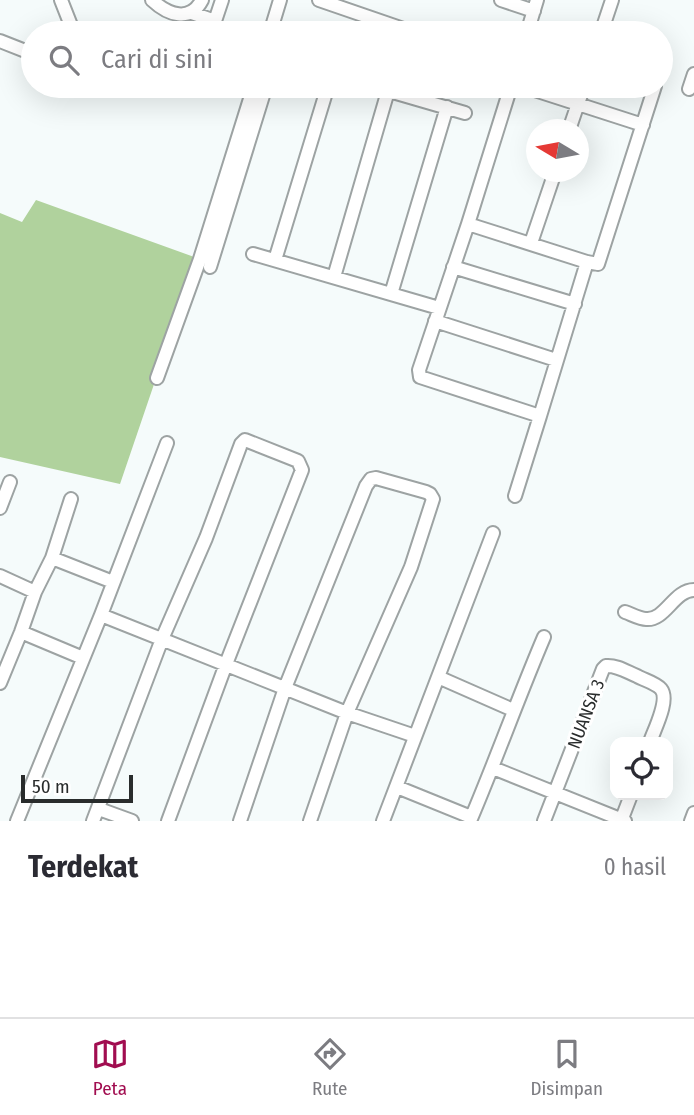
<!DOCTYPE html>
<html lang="id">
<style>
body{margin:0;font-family:"Fira Sans Condensed",sans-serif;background:#f7f7f7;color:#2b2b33}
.controls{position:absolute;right:21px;bottom:21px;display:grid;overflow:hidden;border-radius:14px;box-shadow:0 7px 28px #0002}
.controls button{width:63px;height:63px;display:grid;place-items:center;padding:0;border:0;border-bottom:2px solid #e1e1e2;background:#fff;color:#2b2b33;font:35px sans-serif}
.compass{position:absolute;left:526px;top:119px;width:63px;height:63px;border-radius:50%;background:#fff;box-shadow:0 7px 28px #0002;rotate:280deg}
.scale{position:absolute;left:21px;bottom:18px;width:112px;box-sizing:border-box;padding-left:7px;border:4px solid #292c2c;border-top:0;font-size:19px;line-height:24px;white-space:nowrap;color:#292c2c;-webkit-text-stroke:5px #fff;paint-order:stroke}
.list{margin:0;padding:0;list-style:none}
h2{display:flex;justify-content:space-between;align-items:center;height:91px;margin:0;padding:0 28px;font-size:30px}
h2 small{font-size:23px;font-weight:400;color:#7c7c81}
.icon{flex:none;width:38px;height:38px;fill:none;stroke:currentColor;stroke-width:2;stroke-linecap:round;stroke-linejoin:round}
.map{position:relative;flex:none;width:694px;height:821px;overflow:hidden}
.search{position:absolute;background:#fff;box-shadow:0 7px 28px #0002;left:21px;right:21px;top:21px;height:77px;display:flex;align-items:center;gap:18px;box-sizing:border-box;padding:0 24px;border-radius:38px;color:#7c7c81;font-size:26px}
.sheet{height:196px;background:#fff}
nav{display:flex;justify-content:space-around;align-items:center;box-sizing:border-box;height:98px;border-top:2px solid #e1e1e2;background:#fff;font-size:19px;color:#7c7c81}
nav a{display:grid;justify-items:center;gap:4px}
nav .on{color:#a10d50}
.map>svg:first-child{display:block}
.green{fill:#b0d29d}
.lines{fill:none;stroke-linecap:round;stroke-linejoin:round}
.street-casing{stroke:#9da3a3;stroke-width:16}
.street{stroke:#fff;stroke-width:12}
.labels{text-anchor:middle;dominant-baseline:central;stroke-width:6;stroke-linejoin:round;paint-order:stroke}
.street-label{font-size:18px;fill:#292c2c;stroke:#fff}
</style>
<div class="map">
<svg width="694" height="821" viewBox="0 0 694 821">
<rect width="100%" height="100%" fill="#f5fbfb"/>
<path class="green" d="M36,200L197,258L120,484L0,457V213L22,222Z"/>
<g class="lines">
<defs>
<path id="street" d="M61,0L74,33
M152,0C168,15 190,23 202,0
M319,0L415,33
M501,0L534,11
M192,13L215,21L222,0
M270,33L280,0
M527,33L537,0
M601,33L612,0
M0,41L33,54
M661,68L664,58
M372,86L465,113
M511,86L468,224L419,370L420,377L540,416L587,262
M522,86L643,125
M689,89L694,74
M569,130L584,86
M468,224L587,262L598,264L655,86
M531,243L555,172
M253,254L439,308
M275,260L328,86
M210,267L266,86
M453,267L575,304
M334,277L388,91
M391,294L447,107
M435,321L556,360
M157,378L200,259L254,86
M515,496L540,416
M0,508L10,482
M52,558L113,582
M0,576L35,592
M625,612C631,614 640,619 646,619C665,621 674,590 694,590
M101,615L347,713L415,736
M21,632L83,658
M438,677L513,710
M0,683L21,632L35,592L52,558L71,499
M493,768L625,821
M397,787L471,817
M99,809L132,821
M17,821L101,615L167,443
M93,821L162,639L206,538L241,444L245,440L298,461L302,470L226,664L168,821
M240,821L285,688L366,486L371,479L376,478L426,492L430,494L433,499L411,567L347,713L310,821
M383,821L493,533
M470,821C496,760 518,698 544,637
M544,821L603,669L606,666C617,665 627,672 637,676C644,680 656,683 661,689C670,700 654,730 650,742
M621,821L631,795
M691,821L694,813"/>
</defs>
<use href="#street" class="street-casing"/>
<use href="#street" class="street"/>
</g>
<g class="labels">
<g class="street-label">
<text transform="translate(586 714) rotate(-69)">NUANSA 3</text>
</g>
</g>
</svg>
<div class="controls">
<button><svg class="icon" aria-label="locate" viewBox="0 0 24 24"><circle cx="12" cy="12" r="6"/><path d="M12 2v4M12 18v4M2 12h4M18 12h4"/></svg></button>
</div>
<svg class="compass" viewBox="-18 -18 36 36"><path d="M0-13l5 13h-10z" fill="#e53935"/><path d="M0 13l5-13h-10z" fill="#7c7c81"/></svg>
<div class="scale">50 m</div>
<div class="search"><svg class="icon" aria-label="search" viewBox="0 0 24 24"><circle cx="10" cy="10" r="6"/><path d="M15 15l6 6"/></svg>Cari di sini</div>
</div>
<section class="sheet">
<h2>Terdekat<small>0 hasil</small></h2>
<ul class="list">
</ul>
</section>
<nav>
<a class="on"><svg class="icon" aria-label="map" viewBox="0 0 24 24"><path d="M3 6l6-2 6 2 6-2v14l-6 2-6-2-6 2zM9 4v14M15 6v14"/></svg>Peta</a>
<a><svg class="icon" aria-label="directions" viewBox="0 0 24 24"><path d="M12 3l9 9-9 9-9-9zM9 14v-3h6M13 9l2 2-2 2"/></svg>Rute</a>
<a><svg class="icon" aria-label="saved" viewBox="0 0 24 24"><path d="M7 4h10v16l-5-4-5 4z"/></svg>Disimpan</a>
</nav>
